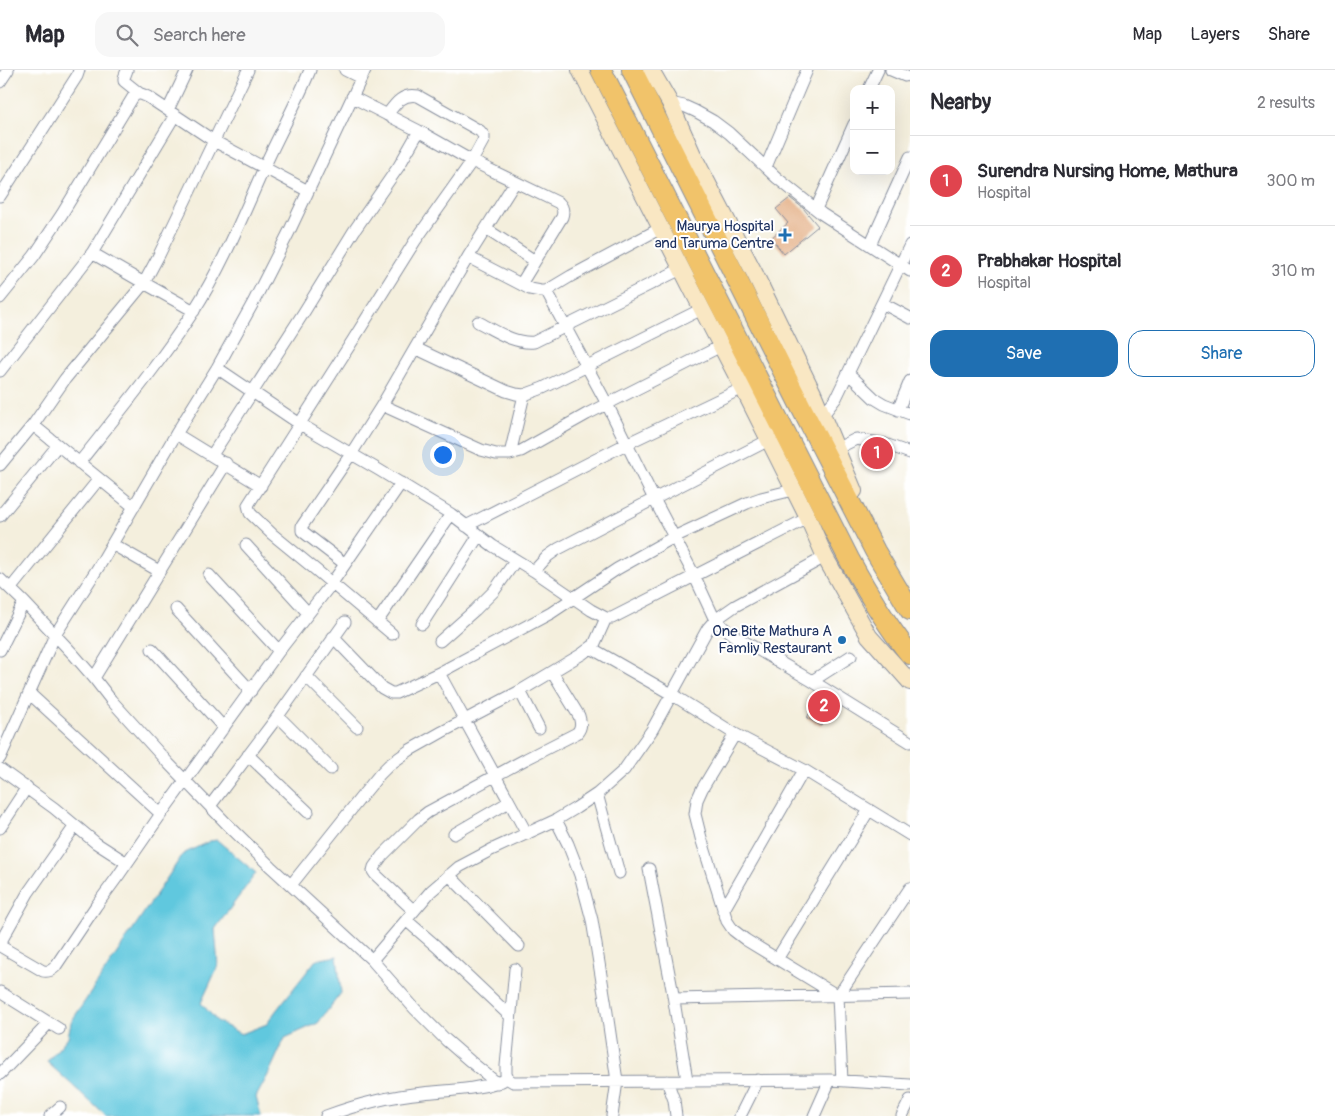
<!DOCTYPE html>
<meta charset="utf-8">
<style>
body{margin:0;font-family:Pangolin,sans-serif;background:#f7f7f7;color:#2b2b33}
.controls{position:absolute;right:15px;top:15px;display:grid;overflow:hidden;border-radius:10px;box-shadow:0 5px 20px #0002}
.controls button{width:45px;height:45px;display:grid;place-items:center;padding:0;border:0;border-bottom:1px solid #e1e1e2;background:#fff;color:#2b2b33;font:25px sans-serif}
.you{position:absolute;left:442px;top:384px;width:18px;height:18px;margin:-12px;border:4px solid #fff;border-radius:50%;background:#1a73e8;box-shadow:0 0 0 8px #1a73e833}
.badge{display:grid;place-items:center;width:32px;height:32px;border-radius:50%;background:#1f6fb2;color:#fff;font-size:16px;font-weight:700}
.pin{position:absolute;translate:-50% -50%;border:2px solid #fff;box-shadow:0 1px 5px #0006}
.list{margin:0;padding:0;list-style:none}
h2{display:flex;justify-content:space-between;align-items:center;height:65px;margin:0;padding:0 20px;font-size:21px}
h2 small{font-size:16px;font-weight:400;color:#7c7c81}
.list li{display:grid;grid-template-columns:32px 1fr auto;gap:15px;align-items:center;box-sizing:border-box;height:90px;padding:0 20px;border-top:1px solid #e1e1e2}
.list b{display:block;font-size:19px;white-space:nowrap}
.list p{margin:0;font-size:16px;white-space:nowrap;color:#7c7c81}
.list em{font-size:16px;font-style:normal;color:#7c7c81}
.actions{display:flex;gap:10px;padding:15px 20px}
.actions a{flex:1;padding:11px 0;border:1px solid #1f6fb2;border-radius:15px;text-align:center;font-size:18px;color:#1f6fb2}
.actions .main{background:#1f6fb2;color:#fff}
.icon{flex:none;width:28px;height:28px;fill:none;stroke:currentColor;stroke-width:2;stroke-linecap:round;stroke-linejoin:round}
.map{position:relative;flex:none;width:910px;height:1046px;overflow:hidden}
header{display:flex;align-items:center;gap:30px;box-sizing:border-box;height:70px;padding:0 25px;background:#fff;border-bottom:1px solid #e1e1e2}
header strong{font-size:24px}
nav{display:flex;gap:28px;margin-inline-start:auto;font-size:18px}
.search{width:350px;height:45px;background:#f7f7f7;display:flex;align-items:center;gap:12px;box-sizing:border-box;padding:0 18px;border-radius:15px;color:#7c7c81;font-size:19px}
main{display:flex}
aside{flex:1;background:#fff}
.map>svg:first-child{display:block}
.water{fill:#61c8de;stroke:#3e7c9e}
.building{fill:#e7b893}
.lines{fill:none;stroke-linecap:round;stroke-linejoin:round}
.street-casing{stroke:#888f9e;stroke-width:13}
.secondary-casing{stroke:#888f9e;stroke-width:18}
.highway-casing{stroke:#888f9e;stroke-width:22}
.street{stroke:#fff;stroke-width:11}
.secondary{stroke:#f9e7c3;stroke-width:16}
.highway{stroke:#f1c36a;stroke-width:20}
.poi-dot{fill:#1f6fb2;stroke:#fff;stroke-width:2}
.labels{text-anchor:middle;dominant-baseline:central;stroke-width:4;stroke-linejoin:round;paint-order:stroke}
.poi-label{font-size:15px;fill:#1b2f5e;stroke:#fff;text-anchor:end}
</style>
<header>
<strong>Map</strong>
<div class="search"><svg class="icon" aria-label="search" viewBox="0 0 24 24"><circle cx="10" cy="10" r="6"/><path d="M15 15l6 6"/></svg>Search here</div>
<nav><a>Map</a><a>Layers</a><a>Share</a></nav>
</header>
<main>
<div class="map">
<svg width="910" height="1046" viewBox="0 0 910 1046">
<rect width="100%" height="100%" fill="#fff"/>
<filter id="ink" filterUnits="userSpaceOnUse"><feTurbulence type="fractalNoise" baseFrequency=".02" numOctaves="2"/><feDisplacementMap in="SourceGraphic" scale="10" xChannelSelector="R" yChannelSelector="G"/><feConvolveMatrix kernelMatrix="1 2 1 2 8 2 1 2 1" color-interpolation-filters="sRGB"/></filter>
<filter id="wash" filterUnits="userSpaceOnUse"><feTurbulence type="fractalNoise" baseFrequency=".0096" numOctaves="4" result="noise"/><feDisplacementMap in="SourceGraphic" scale="20" xChannelSelector="R" yChannelSelector="G"/><feGaussianBlur stdDeviation="1.12" result="paint"/><feColorMatrix in="noise" values="0 0 0 0 0 0 0 0 0 0 0 0 0 0 0 0 0 1.4 0 .05"/><feComposite in="paint" operator="in"/></filter>
<g filter="url(#wash)">
<rect width="100%" height="100%" fill="#f4efdd"/>
<path class="water" d="M217,770L256,803L215,859L218,896L201,933L217,951L241,964L267,954L275,942L316,890L337,886L341,923L318,953L285,968L268,1005L256,1027L261,1046H106L47,992L68,967L71,952L183,784L210,771Z"/>
<g id="blocks">
<path class="building" d="M790,128L803,138L818,156L784,184L771,168L788,153L776,139Z
M872,379L893,385L890,391L871,384Z
M819,624L833,633L821,656L807,648Z"/>
</g>
</g>
<g filter="url(#ink)">
<use href="#blocks" fill-opacity="0" stroke="#888f9e" stroke-width="1"/>
<g class="lines">
<defs>
<path id="street" d="M127,0L124,8V11L139,23
M345,0L361,8
M891,0L905,6
M0,12L8,0
M869,19L878,0
M352,27L419,61L472,91L559,133C563,137 564,141 562,147L521,214
M670,33L684,36L695,41L713,51L729,63L777,108L822,144L910,201
M168,40L187,0
M387,45C395,34 402,23 418,26L480,61L484,66V69L472,91L415,171L353,270L248,435L250,443L272,464L316,500L392,564
M766,97L807,0
M0,126L77,6L79,0
M816,139L854,54
M486,159L535,191
M870,175L910,87
M92,183L144,213L159,185L248,0
M468,187L530,219L541,221H546L571,206L661,158
M546,221L607,334L654,429L695,507L715,550L723,557L733,565L812,611
M0,228L34,186L62,144L133,27C138,22 142,24 148,27L214,71L308,121
M882,233L910,248
M478,252C496,261 514,274 534,272L681,199
M415,278L506,321L516,324L524,325L543,318L702,239
M217,298L300,354L379,400L451,444L493,476L534,501L591,540L606,548H612L808,448
M0,301L92,183L175,45
M848,303L874,328L884,334L910,344
M382,335L481,380L496,384H510L521,381L587,344L721,276
M898,340L910,311
M822,346L836,328L910,175
M33,355L134,437
M176,364L261,416
M836,379L856,369L885,374L910,383
M510,384L524,325
M212,385L304,242L354,161L399,96L419,61
M79,393C118,344 159,294 193,242C224,194 245,140 268,89C282,59 298,30 310,0
M0,395L33,355L65,309L144,213L194,241
M0,446L58,375
M466,456L626,374L743,318
M112,474L159,501
M246,475L308,543
M345,494L302,461V456L351,384L382,335L468,187L515,112
M534,501L548,486L558,479L654,429L769,370
M209,505L279,581
M0,509L24,532L74,585L94,608L111,630L169,694L227,754L271,797L372,890L415,939L446,970L470,991L497,1013
M11,518L99,409
M176,539L251,621
M377,552L451,444
M422,554L479,465
M333,567L382,618L391,623H396L439,603L551,543L617,499L674,467L747,433L761,428L793,420
M440,571L475,540L494,521L516,490
M591,578L673,625L735,664L804,700L910,765
M152,579L224,658
M0,580L24,532
M851,586L812,611L910,672
M439,603L527,764
M306,606L357,657
M94,608L226,393
M520,621L539,658
M29,623L161,744
M278,646L331,699
M735,664L702,719L697,730L695,744L701,768L727,851L733,860L746,870L838,926
M248,685L308,742
M0,688L55,565L101,493L176,364L217,298L253,233L289,162L365,0
M0,699L54,738L96,773L127,793
M597,724L619,803
M210,736L278,646L345,552
M556,750L568,774L580,805L592,850L606,936L617,1011L612,1046
M0,758L27,717
M454,764L509,732
M649,799L672,919L687,1010
M449,805L519,876
M291,815L362,726L380,704L389,695L410,680L442,662L520,621L582,584L594,575L606,548
M414,841L375,804L373,801L374,797L382,786L419,749L428,742L526,689L577,663C582,657 581,653 579,646L552,602
M723,841L804,700
M406,850L436,876L510,946
M0,873L28,823L75,756
M0,876L43,901C48,902 51,901 55,897L96,836L118,806L161,744L279,581L332,513L401,413
M777,889L869,740
M372,890L431,821L459,797L491,780L556,750L576,738L597,724L624,700L652,660L708,558L715,550L735,536L825,487
M515,899L506,996V1004L508,1009L513,1012L830,1010L910,1015
M0,922L59,959
M674,929L910,924
M0,1004L49,953
M667,1011L674,1030L676,1046
M842,1011L838,926L910,818
M50,1046L60,1037
M326,1046C356,1035 390,1026 423,1023C452,1020 474,1020 502,1011
M740,1046L758,1010
M814,1046L830,1010
M902,1046L910,1030"/>
<path id="secondary" d="M580,0L702,239L743,318L808,448L825,487L869,566L910,612
M651,0L670,33L694,87L755,204L813,323L854,421"/>
<path id="highway" d="M601,0L849,489C867,522 886,555 910,584
M632,0L802,339L875,481L910,540"/>
</defs>
<use href="#street" class="street-casing"/>
<use href="#secondary" class="secondary-casing"/>
<use href="#highway" class="highway-casing"/>
<use href="#street" class="street"/>
<use href="#secondary" class="secondary"/>
<use href="#highway" class="highway"/>
</g>
</g>
<g class="poi-dot">
<path d="M782.5 157.5h5v5h5v5h-5v5h-5v-5h-5v-5h5z"/>
<circle cx="842" cy="570" r="5"/>
</g>
<g class="labels">
<g class="poi-label">
<text x="774" y="156">Maurya Hospital<tspan x="774" dy="17">and Taruma Centre</tspan></text>
<text x="832" y="561">One Bite Mathura A<tspan x="832" dy="17">Famliy Restaurant</tspan></text>
</g>
</g>
</svg>
<div class="controls">
<button>+</button>
<button>−</button>
</div>
<div class="you"></div>
<div class="pin badge" style="left:877px;top:383px;background:#e0444e">1</div>
<div class="pin badge" style="left:824px;top:636px;background:#e0444e">2</div>
</div>
<aside>
<h2>Nearby<small>2 results</small></h2>
<ul class="list">
<li><span class="badge" style="background:#e0444e">1</span><div><b>Surendra Nursing Home, Mathura</b><p>Hospital</p></div><em>300 m</em></li>
<li><span class="badge" style="background:#e0444e">2</span><div><b>Prabhakar Hospital</b><p>Hospital</p></div><em>310 m</em></li>
</ul>
<div class="actions"><a class="main">Save</a><a>Share</a></div>
</aside>
</main>
